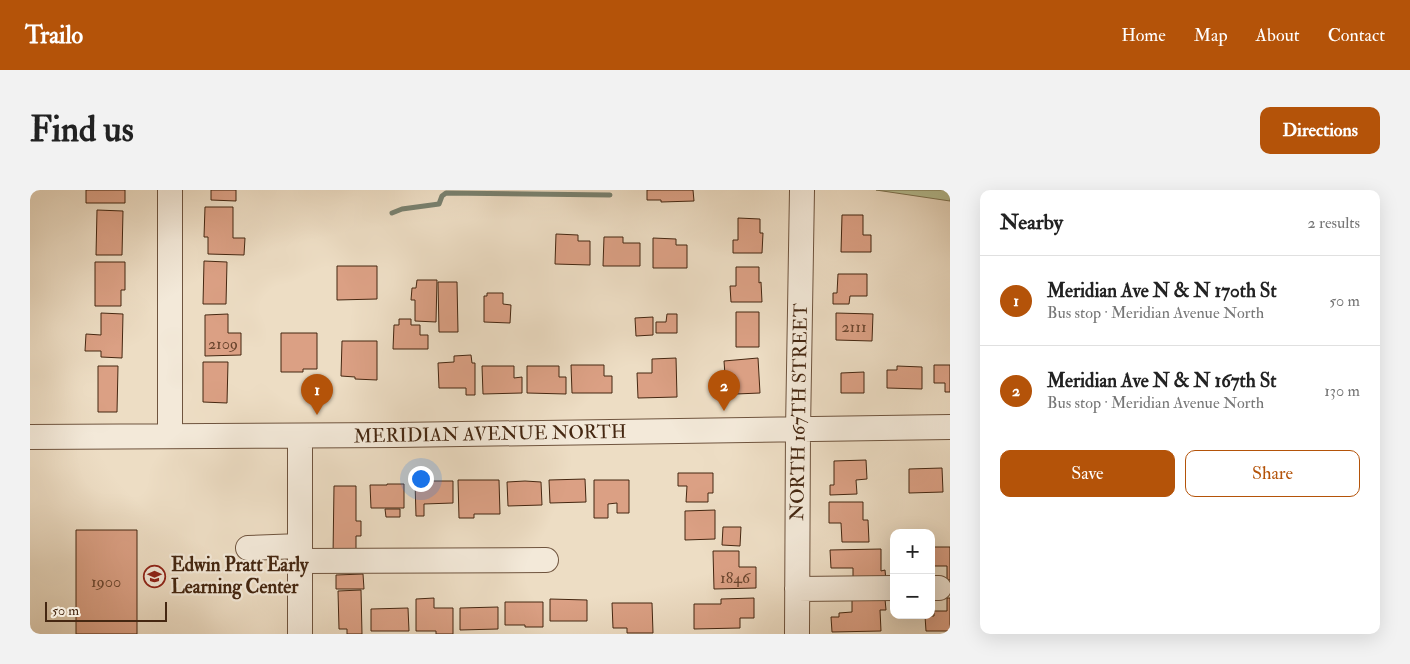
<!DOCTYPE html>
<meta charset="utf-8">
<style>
body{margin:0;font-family:"IM FELL Double Pica",serif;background:#f2f2f2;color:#222}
.controls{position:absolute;right:15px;bottom:15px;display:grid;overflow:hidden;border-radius:10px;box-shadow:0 5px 20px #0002}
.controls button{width:45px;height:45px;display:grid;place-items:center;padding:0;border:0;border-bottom:1px solid #e0e0e0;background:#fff;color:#222;font:25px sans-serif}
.scale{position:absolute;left:15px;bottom:12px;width:122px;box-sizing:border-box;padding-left:5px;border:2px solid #452711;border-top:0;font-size:14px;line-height:18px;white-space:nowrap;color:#452711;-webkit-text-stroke:4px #f3e9d9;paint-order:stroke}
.you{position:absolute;left:390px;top:288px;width:18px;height:18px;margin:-12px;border:4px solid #fff;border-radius:50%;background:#1a73e8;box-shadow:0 0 0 8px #1a73e833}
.badge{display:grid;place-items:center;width:32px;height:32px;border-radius:50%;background:#b45309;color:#fff;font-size:16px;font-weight:700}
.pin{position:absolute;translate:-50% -41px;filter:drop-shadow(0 1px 2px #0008)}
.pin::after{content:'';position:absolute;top:26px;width:18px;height:15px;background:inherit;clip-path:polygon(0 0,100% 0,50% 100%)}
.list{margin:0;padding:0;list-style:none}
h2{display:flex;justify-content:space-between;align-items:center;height:65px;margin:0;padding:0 20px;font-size:21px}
h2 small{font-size:16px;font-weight:400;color:#767676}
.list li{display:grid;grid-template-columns:32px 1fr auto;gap:15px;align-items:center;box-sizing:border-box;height:90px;padding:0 20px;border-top:1px solid #e0e0e0}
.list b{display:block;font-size:19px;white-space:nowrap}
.list p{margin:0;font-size:16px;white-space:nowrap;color:#767676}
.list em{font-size:16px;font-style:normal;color:#767676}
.actions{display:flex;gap:10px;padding:15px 20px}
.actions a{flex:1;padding:11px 0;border:1px solid #b45309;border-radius:10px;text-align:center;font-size:18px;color:#b45309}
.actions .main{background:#b45309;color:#fff}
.map{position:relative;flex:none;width:920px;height:444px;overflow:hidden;border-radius:10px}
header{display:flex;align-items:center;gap:30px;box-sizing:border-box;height:70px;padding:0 25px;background:#b45309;color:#fff}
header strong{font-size:24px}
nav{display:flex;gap:28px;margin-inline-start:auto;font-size:18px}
.intro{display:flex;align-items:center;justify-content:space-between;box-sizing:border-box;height:120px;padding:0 30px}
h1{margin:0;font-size:35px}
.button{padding:12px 22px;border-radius:10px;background:#b45309;color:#fff;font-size:18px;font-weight:700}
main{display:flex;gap:30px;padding:0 30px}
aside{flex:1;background:#fff;border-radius:10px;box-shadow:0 5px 20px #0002}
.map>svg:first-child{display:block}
.green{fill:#b7c195;stroke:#7e7453}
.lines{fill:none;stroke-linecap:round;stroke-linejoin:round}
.stream{stroke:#79816f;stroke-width:5}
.building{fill:#dba084;stroke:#452711}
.minor-casing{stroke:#6f543e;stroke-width:26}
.minor{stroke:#f3e9d9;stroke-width:24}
.labels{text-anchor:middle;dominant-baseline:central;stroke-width:4.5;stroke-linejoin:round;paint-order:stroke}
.number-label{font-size:16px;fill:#6a452e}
.street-label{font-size:19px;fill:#452711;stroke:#f3e9d9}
.poi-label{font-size:19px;font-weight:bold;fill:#452711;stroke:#f3e9d9;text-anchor:start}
</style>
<header>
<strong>Trailo</strong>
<nav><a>Home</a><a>Map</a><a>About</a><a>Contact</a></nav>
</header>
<div class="intro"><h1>Find us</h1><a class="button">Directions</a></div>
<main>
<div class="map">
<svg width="920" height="444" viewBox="0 0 920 444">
<rect width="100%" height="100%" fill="#edddc4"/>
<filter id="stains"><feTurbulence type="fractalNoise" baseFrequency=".004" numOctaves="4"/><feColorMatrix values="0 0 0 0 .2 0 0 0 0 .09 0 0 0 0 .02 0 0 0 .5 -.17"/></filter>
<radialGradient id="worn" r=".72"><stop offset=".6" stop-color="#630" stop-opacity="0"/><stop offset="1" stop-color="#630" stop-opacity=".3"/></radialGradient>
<path class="green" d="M846,0H920V11Z"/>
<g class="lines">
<path class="stream" d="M362,23L372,19L409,14L412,6L416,3L580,5"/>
</g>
<path class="building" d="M56,0H95V13H56Z
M181,0H206V11L181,10Z
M617,0H663L664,11L631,12V10H617Z
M175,17H203V48H215L214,65L178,64V47H174Z
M67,20L93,21L92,65H66Z
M812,25H833V45H841V62H811Z
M708,28L730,29V43H733L732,63H703V50H708Z
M526,44L548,45V51H560V75L525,74Z
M574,47H593V53H610V76H573Z
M623,48L646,49V55H657V78H623Z
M174,71L197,72L196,114H173Z
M65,72H95V100H91V116H65Z
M307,76H347V109L307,110Z
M706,77H729V93L731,92L732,112H701L700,96H706Z
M808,84H837V106H820L819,114H803V103H807Z
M387,90H407L406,132L385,131V110H381L382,98H386Z
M408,92H427L428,142H409Z
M457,103H473V114L481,115L480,133L454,132V106H457Z
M706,122H729V157H706Z
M71,123L93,124L92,168L71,167V161H55L56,144L71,145Z
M806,123L843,124L842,151L806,150Z
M198,124V143H211V165L175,166V125Z
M637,124H647V143H626V132H636Z
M623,127V145L606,146L605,128Z
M369,129H381V135H390V145H398V159H363L364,135H369Z
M251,143H287V179H273V182H251Z
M312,151H347V190L325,189V187L311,186Z
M441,165L442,173H445V205H436V198H409L408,173L424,172V166Z
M646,168L647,207L608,208L607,183H622V169Z
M728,168L730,203L706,204L705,185H695L694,171Z
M173,172H198L197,213L173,212Z
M541,175H574V186H582V203H542Z
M904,175H920V202H915V193H904Z
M68,176H88L87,222H68Z
M452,176H484V188L492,187V203L453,204Z
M497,176H529V187H536V204L497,203Z
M867,176L892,177V199L857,198V180H867Z
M834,182V203H811V183Z
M836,270L837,289L826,290L827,304L800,305V295H804V271Z
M912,278L913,302L879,303V279Z
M648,283H683V303H678V312H656L657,296H648Z
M555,289L556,312L520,313L519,290Z
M428,290H469L470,324H444V328H429Z
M564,290H599V323H587V313L578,314V328H564Z
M385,291H423V313L394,314V326H386Z
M495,291L511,292L512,315L478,316L477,292Z
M357,294H374V318H341L340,295H357Z
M304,296H326V331H331V346H326V366H303Z
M799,312H833V330H838L839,352H812L811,333H799Z
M355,319H370V327H356Z
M685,320V349L655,350V321Z
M693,337H711L710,356L692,355Z
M46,340H107V444H46Z
M901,357H920V390H917V376H901Z
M851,359V381L855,380L856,391L823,392V378H801L800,360Z
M683,361H709V377H726V398L684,399Z
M333,384L334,399H306V385Z
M331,400L332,444H317V439H309L308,401Z
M404,408V418H423V444H406V441H386V409Z
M724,408V428H710V438L664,439V414H691V409Z
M917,408H920V441H896L895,426H904V421H917Z
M520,409L557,410V431H520Z
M855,409L856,420H850L851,441L802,442L801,427H809V423L822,422V410Z
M475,412H513V437H495V435H475Z
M582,413H622L623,443H597V438H583Z
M468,417V439L430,440V418Z
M378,418L379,441H341V419Z"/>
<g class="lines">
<defs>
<path id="minor" d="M140,0V246
M270,246V444
M0,247L366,245L920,237
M218,358L270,356
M270,371L516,370
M901,398H909
M767,399L864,398
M767,444L768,240L772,0"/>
</defs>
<use href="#minor" class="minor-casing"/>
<use href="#minor" class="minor"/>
</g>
<defs>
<symbol id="school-ring" viewBox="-11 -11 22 22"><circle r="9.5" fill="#f3e9d9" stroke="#8f2418" stroke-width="1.5"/><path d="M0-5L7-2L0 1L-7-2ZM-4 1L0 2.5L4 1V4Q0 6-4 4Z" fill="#8f2418"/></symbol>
</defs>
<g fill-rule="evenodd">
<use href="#school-ring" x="112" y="374" width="25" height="25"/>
</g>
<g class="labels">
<g class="number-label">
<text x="824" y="137">2111</text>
<text x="193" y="154">2109</text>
<text x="705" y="388">1846</text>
<text x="76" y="392">1900</text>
</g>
<g class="street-label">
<text transform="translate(769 222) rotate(-89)">NORTH 167TH STREET</text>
<text transform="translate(460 244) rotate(-1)">MERIDIAN AVENUE NORTH</text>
</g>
<g class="poi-label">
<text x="141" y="375">Edwin Pratt Early<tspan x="141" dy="22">Learning Center</tspan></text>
</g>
</g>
<rect width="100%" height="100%" filter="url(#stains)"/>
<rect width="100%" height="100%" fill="url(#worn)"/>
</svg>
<div class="controls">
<button>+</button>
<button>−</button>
</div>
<div class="scale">50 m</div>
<div class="you"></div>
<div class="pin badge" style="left:287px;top:225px">1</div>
<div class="pin badge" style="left:694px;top:221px">2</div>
</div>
<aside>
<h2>Nearby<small>2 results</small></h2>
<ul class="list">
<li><span class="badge">1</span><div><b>Meridian Ave N &amp; N 170th St</b><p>Bus stop · Meridian Avenue North</p></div><em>50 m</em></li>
<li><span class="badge">2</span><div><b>Meridian Ave N &amp; N 167th St</b><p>Bus stop · Meridian Avenue North</p></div><em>130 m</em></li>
</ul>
<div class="actions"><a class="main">Save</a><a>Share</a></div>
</aside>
</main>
